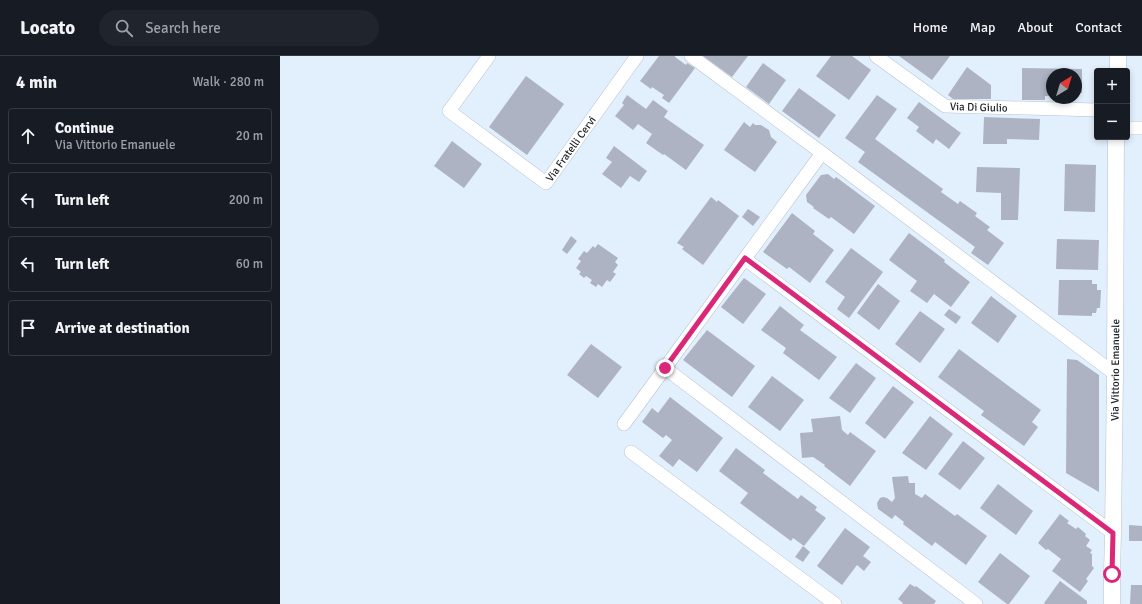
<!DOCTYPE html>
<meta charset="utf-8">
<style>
body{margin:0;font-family:Signika,sans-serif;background:#20242c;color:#f1f3f6}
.controls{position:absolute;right:12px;top:12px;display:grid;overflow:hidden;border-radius:4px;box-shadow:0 2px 6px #0003}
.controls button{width:36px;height:36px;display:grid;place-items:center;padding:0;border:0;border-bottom:1px solid #363941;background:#171b24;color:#f1f3f6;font:20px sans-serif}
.compass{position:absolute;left:766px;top:12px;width:36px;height:36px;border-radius:50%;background:#171b24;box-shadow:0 2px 6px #0003;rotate:38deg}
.stop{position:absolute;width:12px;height:12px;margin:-9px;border:3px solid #db2777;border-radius:50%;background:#fff}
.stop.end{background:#db2777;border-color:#fff;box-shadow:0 1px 4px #0008}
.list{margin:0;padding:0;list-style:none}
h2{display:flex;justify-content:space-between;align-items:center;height:52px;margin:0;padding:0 16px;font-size:17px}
h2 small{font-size:13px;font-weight:400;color:#9ea1a6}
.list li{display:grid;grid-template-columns:26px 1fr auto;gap:12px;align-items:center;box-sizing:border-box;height:56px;margin:0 8px 8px;padding:0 8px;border:1px solid #363941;border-radius:4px}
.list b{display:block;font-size:15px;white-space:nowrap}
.list p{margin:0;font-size:13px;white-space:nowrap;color:#9ea1a6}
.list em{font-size:13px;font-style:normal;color:#9ea1a6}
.icon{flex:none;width:22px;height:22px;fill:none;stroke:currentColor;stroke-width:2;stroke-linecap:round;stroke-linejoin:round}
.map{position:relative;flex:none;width:862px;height:548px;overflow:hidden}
header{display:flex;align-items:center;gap:24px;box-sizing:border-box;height:56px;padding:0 20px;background:#171b24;border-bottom:1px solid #363941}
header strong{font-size:19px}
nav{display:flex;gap:22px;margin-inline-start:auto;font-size:14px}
.search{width:280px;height:36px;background:#20242c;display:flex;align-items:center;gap:10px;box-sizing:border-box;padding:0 14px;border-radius:22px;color:#9ea1a6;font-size:15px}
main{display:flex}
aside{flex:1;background:#171b24}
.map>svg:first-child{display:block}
.building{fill:#adb3c2}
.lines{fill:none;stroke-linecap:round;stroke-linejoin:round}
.minor-casing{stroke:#b6c3cf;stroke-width:14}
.tertiary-casing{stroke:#b6c3cf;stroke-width:17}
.minor{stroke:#fff;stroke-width:13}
.tertiary{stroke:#fff;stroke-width:16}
.route{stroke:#db2777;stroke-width:5}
.labels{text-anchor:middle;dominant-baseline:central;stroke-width:4;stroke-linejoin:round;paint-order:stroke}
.street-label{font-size:11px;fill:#1d2226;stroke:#f8fbfd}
</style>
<header>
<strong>Locato</strong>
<div class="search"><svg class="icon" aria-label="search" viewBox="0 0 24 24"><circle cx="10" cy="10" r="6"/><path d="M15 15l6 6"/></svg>Search here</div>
<nav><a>Home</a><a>Map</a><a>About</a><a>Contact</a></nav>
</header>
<main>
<aside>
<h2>4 min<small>Walk · 280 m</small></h2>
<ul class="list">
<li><svg class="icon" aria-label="ahead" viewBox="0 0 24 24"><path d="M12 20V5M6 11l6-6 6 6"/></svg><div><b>Continue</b><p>Via Vittorio Emanuele</p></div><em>20 m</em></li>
<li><svg class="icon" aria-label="left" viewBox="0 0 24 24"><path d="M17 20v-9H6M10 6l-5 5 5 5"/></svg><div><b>Turn left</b></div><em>200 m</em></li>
<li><svg class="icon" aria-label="left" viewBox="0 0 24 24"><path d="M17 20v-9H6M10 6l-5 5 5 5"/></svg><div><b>Turn left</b></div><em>60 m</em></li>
<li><svg class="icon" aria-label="arrive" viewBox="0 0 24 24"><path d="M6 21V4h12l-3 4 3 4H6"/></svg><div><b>Arrive at destination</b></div></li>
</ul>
</aside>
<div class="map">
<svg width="862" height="548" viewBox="0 0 862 548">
<rect width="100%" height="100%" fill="#e2effc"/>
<path class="building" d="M379,0H395V1L406,9L407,7L415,12L389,47L382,42L384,39L372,31L371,33L360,25Z
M423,0H468L452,21Z
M551,0H572L591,14L569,44L536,20Z
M619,0H670L652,24Z
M483,7L506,24L489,48L466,31Z
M687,11L711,29V43H673L668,39Z
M742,12L802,13V37H796V18H772V39L771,40H765V44H742Z
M246,20L284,48L247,99L209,71Z
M519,32L556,59L539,82L502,55Z
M347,39L366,53L373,44L388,55L384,61L424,89L406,114L384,98L383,99L366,87L372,78L358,68L353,74L335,60L344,49L342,47Z
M597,39L617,53L595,83L663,133L661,136L678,148L680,145L697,157L695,160L710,171L707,174L724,187L708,209L691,197L695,191L578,106L585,96L565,82Z
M639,46L681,77L669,93L656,83L653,88L636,75L639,71L627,62Z
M704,61L760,63L759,84L727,83V88H703Z
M464,66L470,71L473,67L475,69H481L489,74L491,81L497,86L475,116L444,94Z
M172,85L202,108L184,132L154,110Z
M334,90L367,115L359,126L350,120L341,132L322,118L332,106L326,102Z
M785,108L816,109L815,156L784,155Z
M697,111L740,112L738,164H721V137L696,136Z
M548,118L554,123L556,121L595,150L574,178L551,161L549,163L533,152L534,151L527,146L526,139L541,119Z
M431,141L437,146L438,144L459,160L423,209L402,193L404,191L397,187Z
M468,153L480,161L473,170L462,161Z
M512,157L535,175L533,178L554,194L530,227L509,211L507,213L483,196Z
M629,177L665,204L664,206L690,226L671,251L654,238L647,247L630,235L637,225L609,204Z
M291,180L297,185L287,198L282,194Z
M777,183L819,184L818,214L776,213Z
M318,188L338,202L335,206L338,209L333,216L336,218L330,226L327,224L322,231L318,228L316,231L310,227L312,224L306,220L304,222L299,218L301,216L296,212L301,205L298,203L304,195L307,197L313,190L315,192Z
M571,192L603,216L569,262L557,253L565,241L545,226Z
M464,222L486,238L463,268L441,251Z
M779,224H812V228H817V234H821L820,252H817L816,257H812V260L778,259Z
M598,228L620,245L599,274L577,257Z
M711,240L737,260L718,287L691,267Z
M500,250L524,269L520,274L557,301L539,324L503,297L506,292L481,274Z
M669,253L681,261L676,268L664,259Z
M640,255L665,273L640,307L615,288Z
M427,274L475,310L452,341L403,304Z
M311,288L342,311L318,342L287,319Z
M679,293L761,354L752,366L758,371L744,390L701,359L704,355L658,321Z
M787,303L797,304L819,319V436L786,417Z
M576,307L596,322L570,357L549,342Z
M492,320L524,344L500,375L468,351Z
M613,330L634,346L605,383L585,367Z
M390,341L443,382L417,416L399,403L393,411L379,400L392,384L386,379L383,382L362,366L372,352L378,357Z
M560,360L562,374L568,379L570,376L596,395L570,430L544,410L545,409L533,401L522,402L520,377L533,376L531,363Z
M650,360L673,378L646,414L622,397Z
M683,385L705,402L680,434L658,418Z
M456,392L485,414L483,417L518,443L521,439L537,451L535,454L546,462L524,490L513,482L511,485L460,447L468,437L439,415Z
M628,420L629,427H635V438L642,442L645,438L675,460L677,458L707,480L686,509L655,486L652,490L623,468L624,466L615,459L612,463L598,453L597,447L600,442L603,441L607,442L612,446L615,442L612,421Z
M718,428L753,455L736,479L700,452Z
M780,458L789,465L787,467L796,473L798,471L806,478L805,480L810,484L806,490L812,494L810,497L812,498V510L814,512L806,523L808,525L800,536L772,515L781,503L768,493L766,494L758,487Z
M849,469L862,470V485H849Z
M565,472L590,491L583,500L591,506L584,515L577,509L562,529L537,510Z
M523,490L530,496L523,506L515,501Z
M720,497L750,520L729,548H727L698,526Z
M780,525L807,545V548H765L764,547Z
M630,528L635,531L636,530L656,545L654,548H622L623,547L618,543Z
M851,529H862V548H850Z"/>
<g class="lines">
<defs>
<g id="minor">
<path id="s1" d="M209,0L169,55L266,127L357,0"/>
<path d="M411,0L542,97L835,318"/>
<path id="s2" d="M596,0L665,50L817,54"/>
<path d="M847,72H862"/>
<path d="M465,203L833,477"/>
<path d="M385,312L696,548"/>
<path d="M344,368L542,97"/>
<path d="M351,396L555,548"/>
</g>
<g id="tertiary">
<path d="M838,15V0"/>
<path id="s3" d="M832,548V518L833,477L835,318L836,81"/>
</g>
</defs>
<use href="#minor" class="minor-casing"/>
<use href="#tertiary" class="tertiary-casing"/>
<use href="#minor" class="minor"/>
<use href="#tertiary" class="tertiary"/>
</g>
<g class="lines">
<path class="route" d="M385,312L465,202L833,477L832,518"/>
</g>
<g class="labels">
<g class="street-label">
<text stroke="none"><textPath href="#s2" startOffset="119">Via Di Giulio</textPath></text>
<text stroke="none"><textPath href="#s1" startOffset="231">Via Fratelli Cervi</textPath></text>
<text stroke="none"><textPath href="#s3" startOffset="234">Via Vittorio Emanuele</textPath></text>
</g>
</g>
</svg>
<div class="controls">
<button>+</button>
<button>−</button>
</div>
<svg class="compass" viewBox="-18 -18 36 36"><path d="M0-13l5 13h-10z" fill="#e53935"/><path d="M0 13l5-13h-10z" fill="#9ea1a6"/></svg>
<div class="stop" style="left:832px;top:518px"></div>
<div class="stop end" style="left:385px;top:312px"></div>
</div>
</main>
